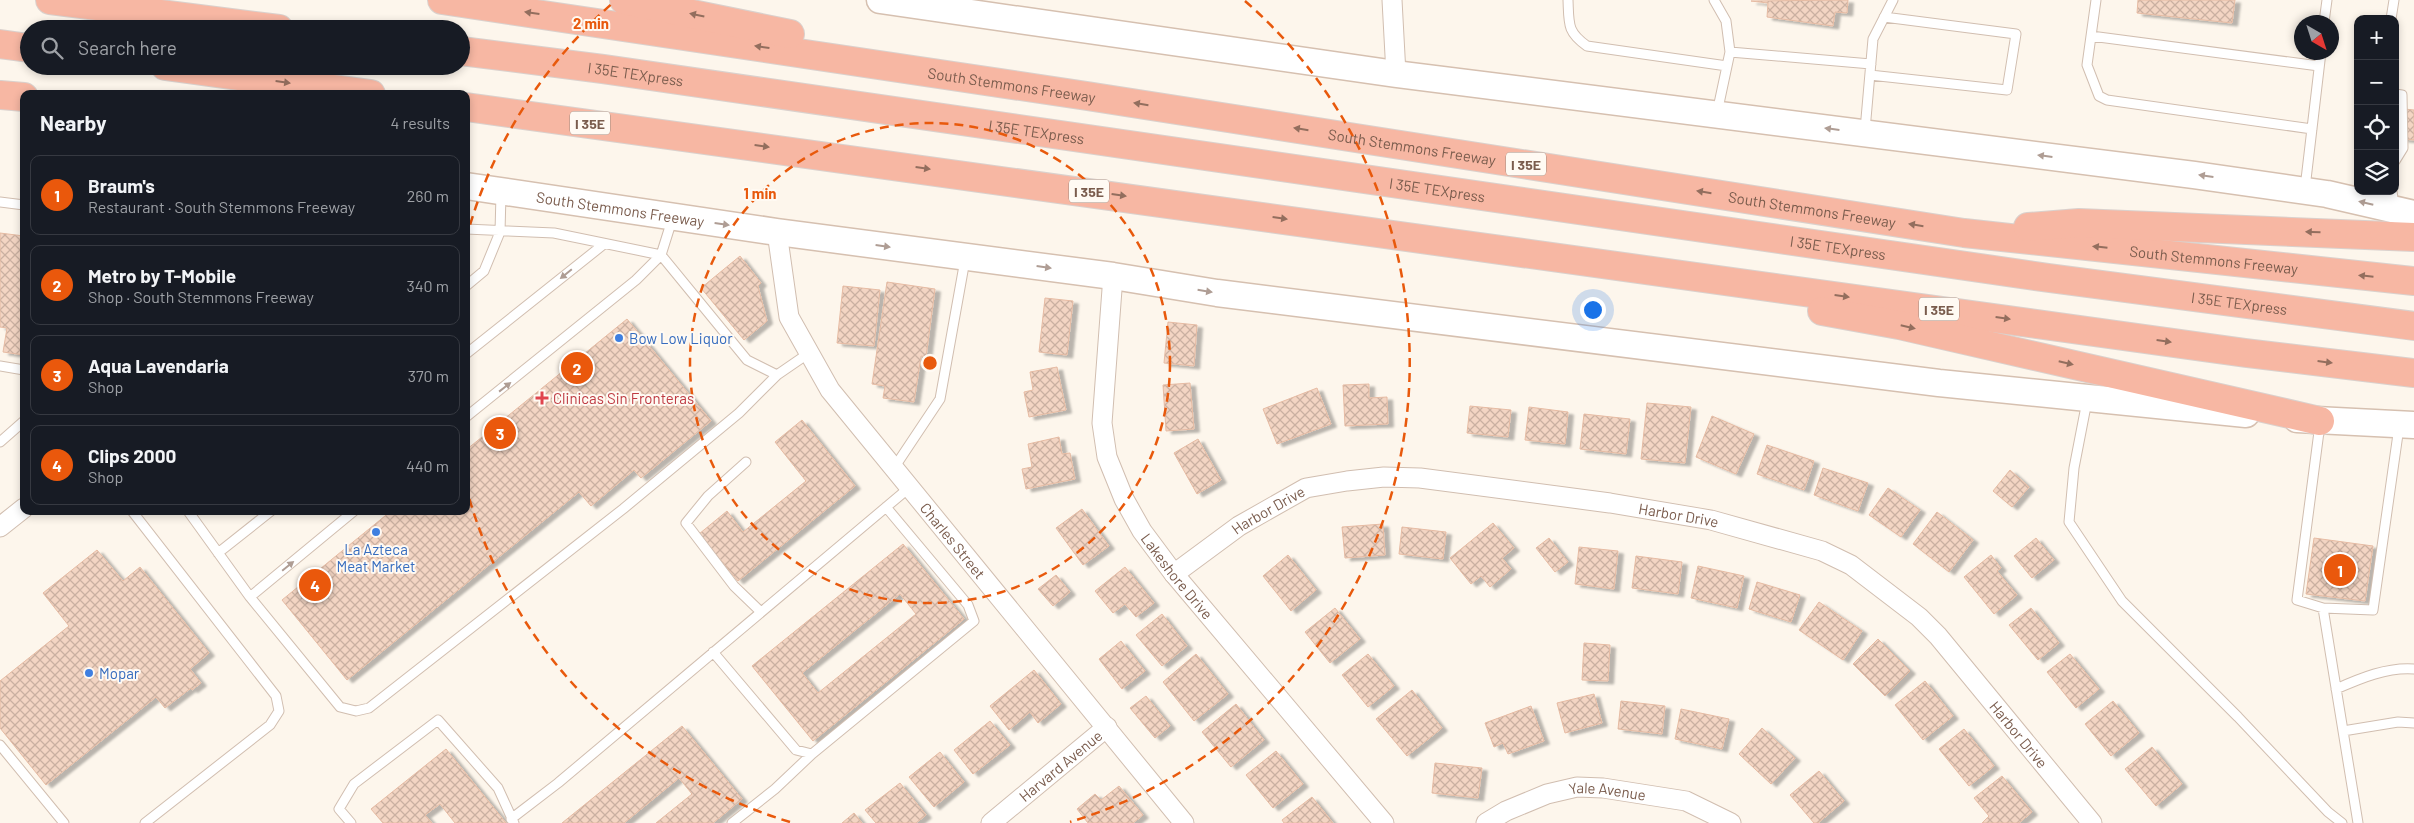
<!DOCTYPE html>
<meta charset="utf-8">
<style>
body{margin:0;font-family:Barlow,sans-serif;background:#242831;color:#f1f3f6}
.controls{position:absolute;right:15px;top:15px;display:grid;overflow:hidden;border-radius:10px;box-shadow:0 2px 8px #0003}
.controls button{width:45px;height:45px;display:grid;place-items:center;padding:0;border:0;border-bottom:1px solid #363941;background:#171b24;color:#f1f3f6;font:25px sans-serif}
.compass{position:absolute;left:2294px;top:15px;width:45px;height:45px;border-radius:50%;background:#171b24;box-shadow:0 2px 8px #0003;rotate:141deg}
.you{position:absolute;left:1592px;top:309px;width:18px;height:18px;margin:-12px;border:4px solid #fff;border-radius:50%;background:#1a73e8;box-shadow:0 0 0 8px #1a73e833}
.badge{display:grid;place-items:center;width:32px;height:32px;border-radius:50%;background:#ea580c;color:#fff;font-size:16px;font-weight:700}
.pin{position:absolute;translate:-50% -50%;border:2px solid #fff;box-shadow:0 1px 5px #0006}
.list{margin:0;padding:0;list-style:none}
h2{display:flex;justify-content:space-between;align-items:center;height:65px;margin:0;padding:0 20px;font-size:21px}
h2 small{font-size:16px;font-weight:400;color:#9ea1a6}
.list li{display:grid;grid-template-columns:32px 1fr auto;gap:15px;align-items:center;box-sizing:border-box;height:80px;margin:0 10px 10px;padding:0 10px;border:1px solid #363941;border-radius:10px}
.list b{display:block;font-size:19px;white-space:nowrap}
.list p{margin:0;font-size:16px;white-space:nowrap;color:#9ea1a6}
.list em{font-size:16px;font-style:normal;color:#9ea1a6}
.icon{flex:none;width:28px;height:28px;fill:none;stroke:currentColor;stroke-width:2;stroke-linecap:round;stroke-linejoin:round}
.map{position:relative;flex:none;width:2414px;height:823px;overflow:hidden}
.search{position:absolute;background:#171b24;box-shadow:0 2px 8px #0003;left:20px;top:20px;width:450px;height:55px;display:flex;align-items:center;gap:12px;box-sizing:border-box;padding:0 18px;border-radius:28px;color:#9ea1a6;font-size:19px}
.panel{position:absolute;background:#171b24;box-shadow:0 2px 8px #0003;left:20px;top:90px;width:450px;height:425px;border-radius:10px}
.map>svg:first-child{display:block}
.building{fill:url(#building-cross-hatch);stroke:#e6bba3;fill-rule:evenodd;filter:url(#shadow)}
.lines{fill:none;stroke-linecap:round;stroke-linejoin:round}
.service-casing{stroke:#d1beb0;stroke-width:11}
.minor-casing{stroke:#d1beb0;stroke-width:21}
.secondary-casing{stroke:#d6c0b0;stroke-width:29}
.motorway-casing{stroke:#dad1cd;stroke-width:30}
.service{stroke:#fff;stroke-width:9}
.minor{stroke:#fff;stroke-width:19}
.secondary{stroke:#fff;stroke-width:26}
.motorway{stroke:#f7b7a3;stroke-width:28}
.oneway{fill:#936e5e}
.oneway2{fill:#af9d94}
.ring{fill:none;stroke:#e8590c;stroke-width:2.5;stroke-dasharray:9 6}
.shop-dot{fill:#3f7fe0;stroke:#fffaf3;stroke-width:2}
.health-dot{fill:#e0444e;stroke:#fffaf3;stroke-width:2}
.labels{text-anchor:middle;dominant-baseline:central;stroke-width:4;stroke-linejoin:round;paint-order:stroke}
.shield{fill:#fffaf3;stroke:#a28b7f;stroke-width:1}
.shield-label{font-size:14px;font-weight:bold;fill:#7a5c4d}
.street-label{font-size:15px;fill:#7a5c4d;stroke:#fffaf3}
.shop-label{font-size:15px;fill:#366cbe;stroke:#fffaf3;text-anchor:start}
.health-label{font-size:15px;fill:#be3a42;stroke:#fffaf3;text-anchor:start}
.centre{fill:#e8590c;stroke:#fffaf3;stroke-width:2.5}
.ring-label{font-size:15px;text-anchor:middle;font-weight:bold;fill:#e8590c;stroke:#fffaf3;stroke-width:4;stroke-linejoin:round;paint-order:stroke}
</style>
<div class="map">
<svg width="2414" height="823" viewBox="0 0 2414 823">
<defs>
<pattern id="building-cross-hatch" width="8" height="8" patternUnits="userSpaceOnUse" patternTransform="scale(1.25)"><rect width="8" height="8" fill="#f3d5c3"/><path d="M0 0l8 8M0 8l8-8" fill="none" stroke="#cab0a1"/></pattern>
<filter id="shadow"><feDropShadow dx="5.5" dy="3" stdDeviation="1" flood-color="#0004"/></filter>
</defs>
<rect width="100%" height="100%" fill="#fdf6ec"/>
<path class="building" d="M1848,0L1847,13L1835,12L1833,26L1767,17L1768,3L1751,1Z
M2138,0H2235L2232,23L2137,13Z
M2395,108L2414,110V140L2395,138Z
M0,233L24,236V355L3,352L7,328L0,327Z
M740,256L761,283L758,286L767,321L744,340L701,288Z
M887,282L935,289L926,357L921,356L914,402L883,398L885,386L872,384Z
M843,286L880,290L874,346L837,343Z
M1045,298L1073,301L1067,355L1039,352Z
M627,319L711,421L641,478L634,470L591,506L579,492L347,680L282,600L391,511H466V450Z
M1168,322L1197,325L1194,366L1164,363Z
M1057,367L1066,410L1029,417L1024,392L1033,390L1030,372Z
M1190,383L1194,429L1166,431L1163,385Z
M1369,384V398L1387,397L1388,424L1345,426L1343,385Z
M1317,388L1331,424L1277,444L1263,409Z
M1647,403L1691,407L1685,463L1641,459Z
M1470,406L1511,410L1508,437L1467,433Z
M1529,407L1568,412L1565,444L1525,440Z
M1584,414L1630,419L1626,454L1580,449Z
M1712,416L1754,434L1736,474L1696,457Z
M802,420L855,486L738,581L699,534L727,511L743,532L806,481L775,442Z
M1059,437L1062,454L1070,453L1075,479L1026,489L1022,469L1032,467L1028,444Z
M1198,439L1221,480L1197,494L1174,453Z
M1767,445L1814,461L1804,490L1757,474Z
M1823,468L1868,483L1858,511L1814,495Z
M2010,470L2029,487L2012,507L1993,491Z
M1888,488L1920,510L1901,537L1869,515Z
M1082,509L1109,546L1083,565L1056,528Z
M1937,512L1973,540L1949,572L1913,544Z
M1493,523L1514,548L1502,558L1511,569L1490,587L1481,576L1471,584L1450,558Z
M1383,524L1385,555L1345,558L1342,527Z
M1402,527L1446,532L1443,559L1399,554Z
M1549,538L1568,562L1555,572L1536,548Z
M2036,538L2054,560L2032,578L2014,556Z
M2314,538L2373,546L2365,601L2306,594Z
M903,544L964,619L813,741L752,666ZM900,594L916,614L818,693L802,673Z
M1579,547L1618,551L1614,589L1575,584Z
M97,550L123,581L140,567L209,653L190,669L201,683L192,690L191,688L165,708L156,697L46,785L0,728V681L69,626L43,593Z
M1288,555L1316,590L1291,611L1263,576Z
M1991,555L2001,568L1997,571L2017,595L1994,614L1964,577Z
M1636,556L1682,562L1678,594L1632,588Z
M1698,566L1744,576L1737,608L1691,598Z
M1125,567L1154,603L1136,617L1125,604L1113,613L1095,591Z
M1056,575L1070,592L1053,606L1038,589Z
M1757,582L1800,595L1791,622L1749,609Z
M1819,602L1862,631L1843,660L1799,630Z
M1335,608L1360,639L1330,663L1305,632Z
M2031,608L2059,643L2038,660L2009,625Z
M1162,614L1187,646L1162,666L1136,635Z
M1878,639L1910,671L1885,696L1853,664Z
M1121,641L1145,671L1122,689L1099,659Z
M1584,643L1610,645L1608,681L1582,680Z
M1196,654L1228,694L1194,721L1163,682Z
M1368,654L1394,686L1368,707L1342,675Z
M2070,654L2099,689L2076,708L2047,672Z
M1034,670L1061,704L1038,723L1030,712L1009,730L990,706Z
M1925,681L1953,716L1923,740L1895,705Z
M1412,690L1442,728L1407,756L1376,719Z
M1594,694L1602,723L1565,733L1557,703Z
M1146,696L1170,726L1155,738L1130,708Z
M1621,701L1665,706L1662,734L1618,729Z
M2113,701L2139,733L2111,756L2085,724Z
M1236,704L1264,740L1231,767L1202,732Z
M1531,706L1544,741L1508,754L1503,743L1494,747L1485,723Z
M1681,709L1729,719L1722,749L1675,739Z
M990,721L1010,745L973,774L954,750Z
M682,726L742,799L713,823H656L692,794L679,778L624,823H562Z
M1762,728L1795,758L1771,784L1739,754Z
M1964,729L1994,766L1969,786L1939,749Z
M2152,747L2182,784L2156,806L2125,769Z
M446,749L506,823H455L440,804L425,815L432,823H383L371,809Z
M1276,751L1303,784L1273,808L1246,775Z
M940,752L964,782L934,807L909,777Z
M1435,763L1482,768L1478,798L1432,793Z
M1819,771L1844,801L1818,823H1814L1790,795Z
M2002,776L2032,812L2019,823H1982L1989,816L1974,798Z
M900,783L926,815L916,823H876L865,810Z
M1119,786L1143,815L1133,823H1088L1077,809L1095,794L1101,800Z
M1312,797L1333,823H1284L1282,820Z
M854,813L862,823H842Z"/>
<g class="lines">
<defs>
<path id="service" d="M1568,0C1569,24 1567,32 1587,46L1727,66
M1714,0L1726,21L1730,52L1717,113
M2096,0L2087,65L2099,96L2107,100L2312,129
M2391,19L2394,0
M2324,22L2327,0
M2091,36L2319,66
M1730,52L1871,64
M1870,75L2007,90L2016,34L1884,17
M2395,94L2402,95L2403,148L2395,161
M1865,130L1873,39L1893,0
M2305,188L2321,52
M2392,191L2394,207
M0,202L24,205
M672,220L661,255L747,360L777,375L809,353
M466,229L554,233L661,255
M466,286L484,271L500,232L501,194
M466,354L604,244
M0,366L24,370
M2087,401L2074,468L2069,522L2122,601L2238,717L2328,812L2342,823
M466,417L636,280L661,255
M2320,424L2297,600L2323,608L2358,823
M0,442L24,421
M746,462L708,496L686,523L734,586L761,612
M894,468L940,399L965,260
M132,511L276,696L279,711L270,725L145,823
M188,511L250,597L340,707L356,711L369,708L623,509L739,413L777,375
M218,553L271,511
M250,597L354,511
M2323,608L2373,610L2399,427
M713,652L796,750L812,754L974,621L968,605L886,507
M2336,689C2361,678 2387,667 2414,669
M2343,731L2398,722L2414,723
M0,745L64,823
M511,819L558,783L910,487
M351,823L339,809L354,784L438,720L498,788L514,823
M732,823L775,789L812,754"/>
<g id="minor">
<path d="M1392,0L1396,74"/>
<path id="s1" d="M777,232L789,317L830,390L1184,823"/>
<path id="s2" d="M1113,276L1102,423L1107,457L1124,499L1142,531L1174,574L1384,823"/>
<path d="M0,527L24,508"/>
<path id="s3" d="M1174,574L1239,526L1306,488L1347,481L1384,477L1420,478L1610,503L1711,520L1822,551L1851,565L1919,617L1938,636L2092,823"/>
<path id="s4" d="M991,823L1107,727"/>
<path id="s5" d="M1486,823L1506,811L1547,794L1577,787L1603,788L1686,801L1731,823"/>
</g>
<g id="secondary">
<path d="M880,0L1396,74L2194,175L2327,194L2414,214"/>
<path id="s6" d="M466,186L777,232L1113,276L1217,293L1939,383L2246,414"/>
<path d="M2297,419L2414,425"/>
</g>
<g id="motorway">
<path d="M50,0L279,29"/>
<path id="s7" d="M442,0L1087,96L1964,233L2414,281"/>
<path d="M624,0L790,34"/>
<path d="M0,44L29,48"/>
<path id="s8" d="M461,51L603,69L2049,278L2414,326"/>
<path d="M165,66L371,94"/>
<path d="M0,95L24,97"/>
<path d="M466,107L2246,353L2414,373"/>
<path d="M2028,227L2079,223L2414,237"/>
<path d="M1822,311L1899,325L2320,421"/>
</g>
</defs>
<use href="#service" class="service-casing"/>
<use href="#minor" class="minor-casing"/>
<use href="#secondary" class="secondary-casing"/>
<use href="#motorway" class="motorway-casing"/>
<use href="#service" class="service"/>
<use href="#minor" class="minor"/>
<use href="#secondary" class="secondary"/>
<use href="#motorway" class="motorway"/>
</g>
<defs><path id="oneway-solid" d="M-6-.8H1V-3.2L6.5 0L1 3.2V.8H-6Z" transform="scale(1.25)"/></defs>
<g class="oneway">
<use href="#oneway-solid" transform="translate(532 13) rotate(-172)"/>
<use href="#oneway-solid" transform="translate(697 15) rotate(-168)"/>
<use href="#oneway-solid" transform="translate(762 47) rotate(-172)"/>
<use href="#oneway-solid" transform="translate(283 82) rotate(8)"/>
<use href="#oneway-solid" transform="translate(1141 104) rotate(-171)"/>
<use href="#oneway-solid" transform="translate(1301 129) rotate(-171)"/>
<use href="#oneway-solid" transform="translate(762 146) rotate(8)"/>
<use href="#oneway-solid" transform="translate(923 168) rotate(8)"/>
<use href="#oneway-solid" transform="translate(1704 192) rotate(-171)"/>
<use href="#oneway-solid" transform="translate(1119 195) rotate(8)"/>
<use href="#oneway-solid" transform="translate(1280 218) rotate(8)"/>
<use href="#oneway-solid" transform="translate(1916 225) rotate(-171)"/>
<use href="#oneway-solid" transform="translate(2313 232) rotate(-178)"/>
<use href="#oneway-solid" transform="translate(2100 247) rotate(-174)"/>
<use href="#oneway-solid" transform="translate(2366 276) rotate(-174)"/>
<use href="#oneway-solid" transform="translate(1842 296) rotate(8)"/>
<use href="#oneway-solid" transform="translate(2003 318) rotate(8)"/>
<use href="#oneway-solid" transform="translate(1908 327) rotate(13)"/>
<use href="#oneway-solid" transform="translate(2164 341) rotate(8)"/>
<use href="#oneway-solid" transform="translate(2325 362) rotate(7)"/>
<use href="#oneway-solid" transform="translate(2066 363) rotate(13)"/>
</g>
<g class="oneway2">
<use href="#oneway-solid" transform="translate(1832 129) rotate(-173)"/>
<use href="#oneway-solid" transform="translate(2045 156) rotate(-173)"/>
<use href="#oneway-solid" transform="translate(2206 176) rotate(-172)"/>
<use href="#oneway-solid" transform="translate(2366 203) rotate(-167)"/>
<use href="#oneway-solid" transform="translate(722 224) rotate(8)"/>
<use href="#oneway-solid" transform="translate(883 246) rotate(8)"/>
<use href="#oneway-solid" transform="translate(1044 267) rotate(8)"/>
<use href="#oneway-solid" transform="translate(566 274) rotate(141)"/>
<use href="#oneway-solid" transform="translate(1205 291) rotate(9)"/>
<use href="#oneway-solid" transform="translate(505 387) rotate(-38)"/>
<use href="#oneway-solid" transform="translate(288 566) rotate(-39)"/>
</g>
<g class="ring">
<circle cx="930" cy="363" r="240"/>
<path d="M790 822A480 480 0 0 1 466 487M466 239A480 480 0 0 1 615 1M1245 1A480 480 0 0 1 1070 822"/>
</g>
<g class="shop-dot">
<circle cx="619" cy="338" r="5"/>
<circle cx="376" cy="532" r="5"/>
<circle cx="89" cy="673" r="5"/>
</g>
<path class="health-dot" d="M539.5 390.5h5v5h5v5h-5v5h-5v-5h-5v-5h5z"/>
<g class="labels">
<g class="shield">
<rect x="570" y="111.5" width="40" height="23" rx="4"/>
<rect x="1506" y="152.5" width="40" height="23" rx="4"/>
<rect x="1069" y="179.5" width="40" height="23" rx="4"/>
<rect x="1919" y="297.5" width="40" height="23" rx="4"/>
</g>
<g class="shield-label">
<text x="590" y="123">I 35E</text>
<text x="1526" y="164">I 35E</text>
<text x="1089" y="191">I 35E</text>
<text x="1939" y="309">I 35E</text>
</g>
<g class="street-label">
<text stroke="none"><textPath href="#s8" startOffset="176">I 35E TEXpress</textPath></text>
<text stroke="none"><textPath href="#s7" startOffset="576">South Stemmons Freeway</textPath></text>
<text stroke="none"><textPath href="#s8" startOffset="581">I 35E TEXpress</textPath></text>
<text stroke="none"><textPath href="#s7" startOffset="981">South Stemmons Freeway</textPath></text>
<text stroke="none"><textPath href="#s8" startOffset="986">I 35E TEXpress</textPath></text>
<text stroke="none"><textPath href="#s6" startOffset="156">South Stemmons Freeway</textPath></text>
<text stroke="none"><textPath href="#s7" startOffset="1386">South Stemmons Freeway</textPath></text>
<text stroke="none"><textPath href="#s8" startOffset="1391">I 35E TEXpress</textPath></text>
<text stroke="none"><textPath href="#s7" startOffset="1791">South Stemmons Freeway</textPath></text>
<text stroke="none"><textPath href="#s8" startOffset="1796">I 35E TEXpress</textPath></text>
<text stroke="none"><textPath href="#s3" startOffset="114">Harbor Drive</textPath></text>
<text stroke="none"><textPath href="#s3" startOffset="534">Harbor Drive</textPath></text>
<text stroke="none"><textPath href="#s1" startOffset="364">Charles Street</textPath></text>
<text stroke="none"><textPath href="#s2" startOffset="321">Lakeshore Drive</textPath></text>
<text stroke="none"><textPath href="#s3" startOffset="954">Harbor Drive</textPath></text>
<text stroke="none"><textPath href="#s4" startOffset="90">Harvard Avenue</textPath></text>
<text stroke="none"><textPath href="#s5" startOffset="129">Yale Avenue</textPath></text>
</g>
<g class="shop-label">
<text x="629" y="338">Bow Low Liquor</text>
<text x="376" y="549" text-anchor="middle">La Azteca<tspan x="376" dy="17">Meat Market</tspan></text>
<text x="99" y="673">Mopar</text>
</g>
<g class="health-label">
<text x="553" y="398">Clinicas Sin Fronteras</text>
</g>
</g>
<circle cx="930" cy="363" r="8" class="centre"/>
<g class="ring-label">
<text x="591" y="29">2 min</text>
<text x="760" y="199">1 min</text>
</g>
</svg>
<div class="controls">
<button>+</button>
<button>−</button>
<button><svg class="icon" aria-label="locate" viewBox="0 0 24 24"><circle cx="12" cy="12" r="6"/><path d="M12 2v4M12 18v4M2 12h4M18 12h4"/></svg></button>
<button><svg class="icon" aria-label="layers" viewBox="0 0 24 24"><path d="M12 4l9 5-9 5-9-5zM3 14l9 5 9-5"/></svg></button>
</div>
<svg class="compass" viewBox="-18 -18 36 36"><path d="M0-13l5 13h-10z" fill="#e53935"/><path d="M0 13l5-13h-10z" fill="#9ea1a6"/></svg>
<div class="you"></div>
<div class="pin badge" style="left:2340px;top:570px">1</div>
<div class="pin badge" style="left:577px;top:368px">2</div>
<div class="pin badge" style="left:500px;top:433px">3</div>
<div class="pin badge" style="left:315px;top:585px">4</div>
<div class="search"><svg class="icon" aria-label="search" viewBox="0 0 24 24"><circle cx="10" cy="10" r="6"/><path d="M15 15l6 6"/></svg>Search here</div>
<section class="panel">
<h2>Nearby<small>4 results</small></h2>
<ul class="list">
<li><span class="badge">1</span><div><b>Braum's</b><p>Restaurant · South Stemmons Freeway</p></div><em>260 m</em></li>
<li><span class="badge">2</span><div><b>Metro by T-Mobile</b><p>Shop · South Stemmons Freeway</p></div><em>340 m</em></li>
<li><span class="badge">3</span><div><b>Aqua Lavendaria</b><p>Shop</p></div><em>370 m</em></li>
<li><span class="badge">4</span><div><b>Clips 2000</b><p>Shop</p></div><em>440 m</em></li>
</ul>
</section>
</div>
